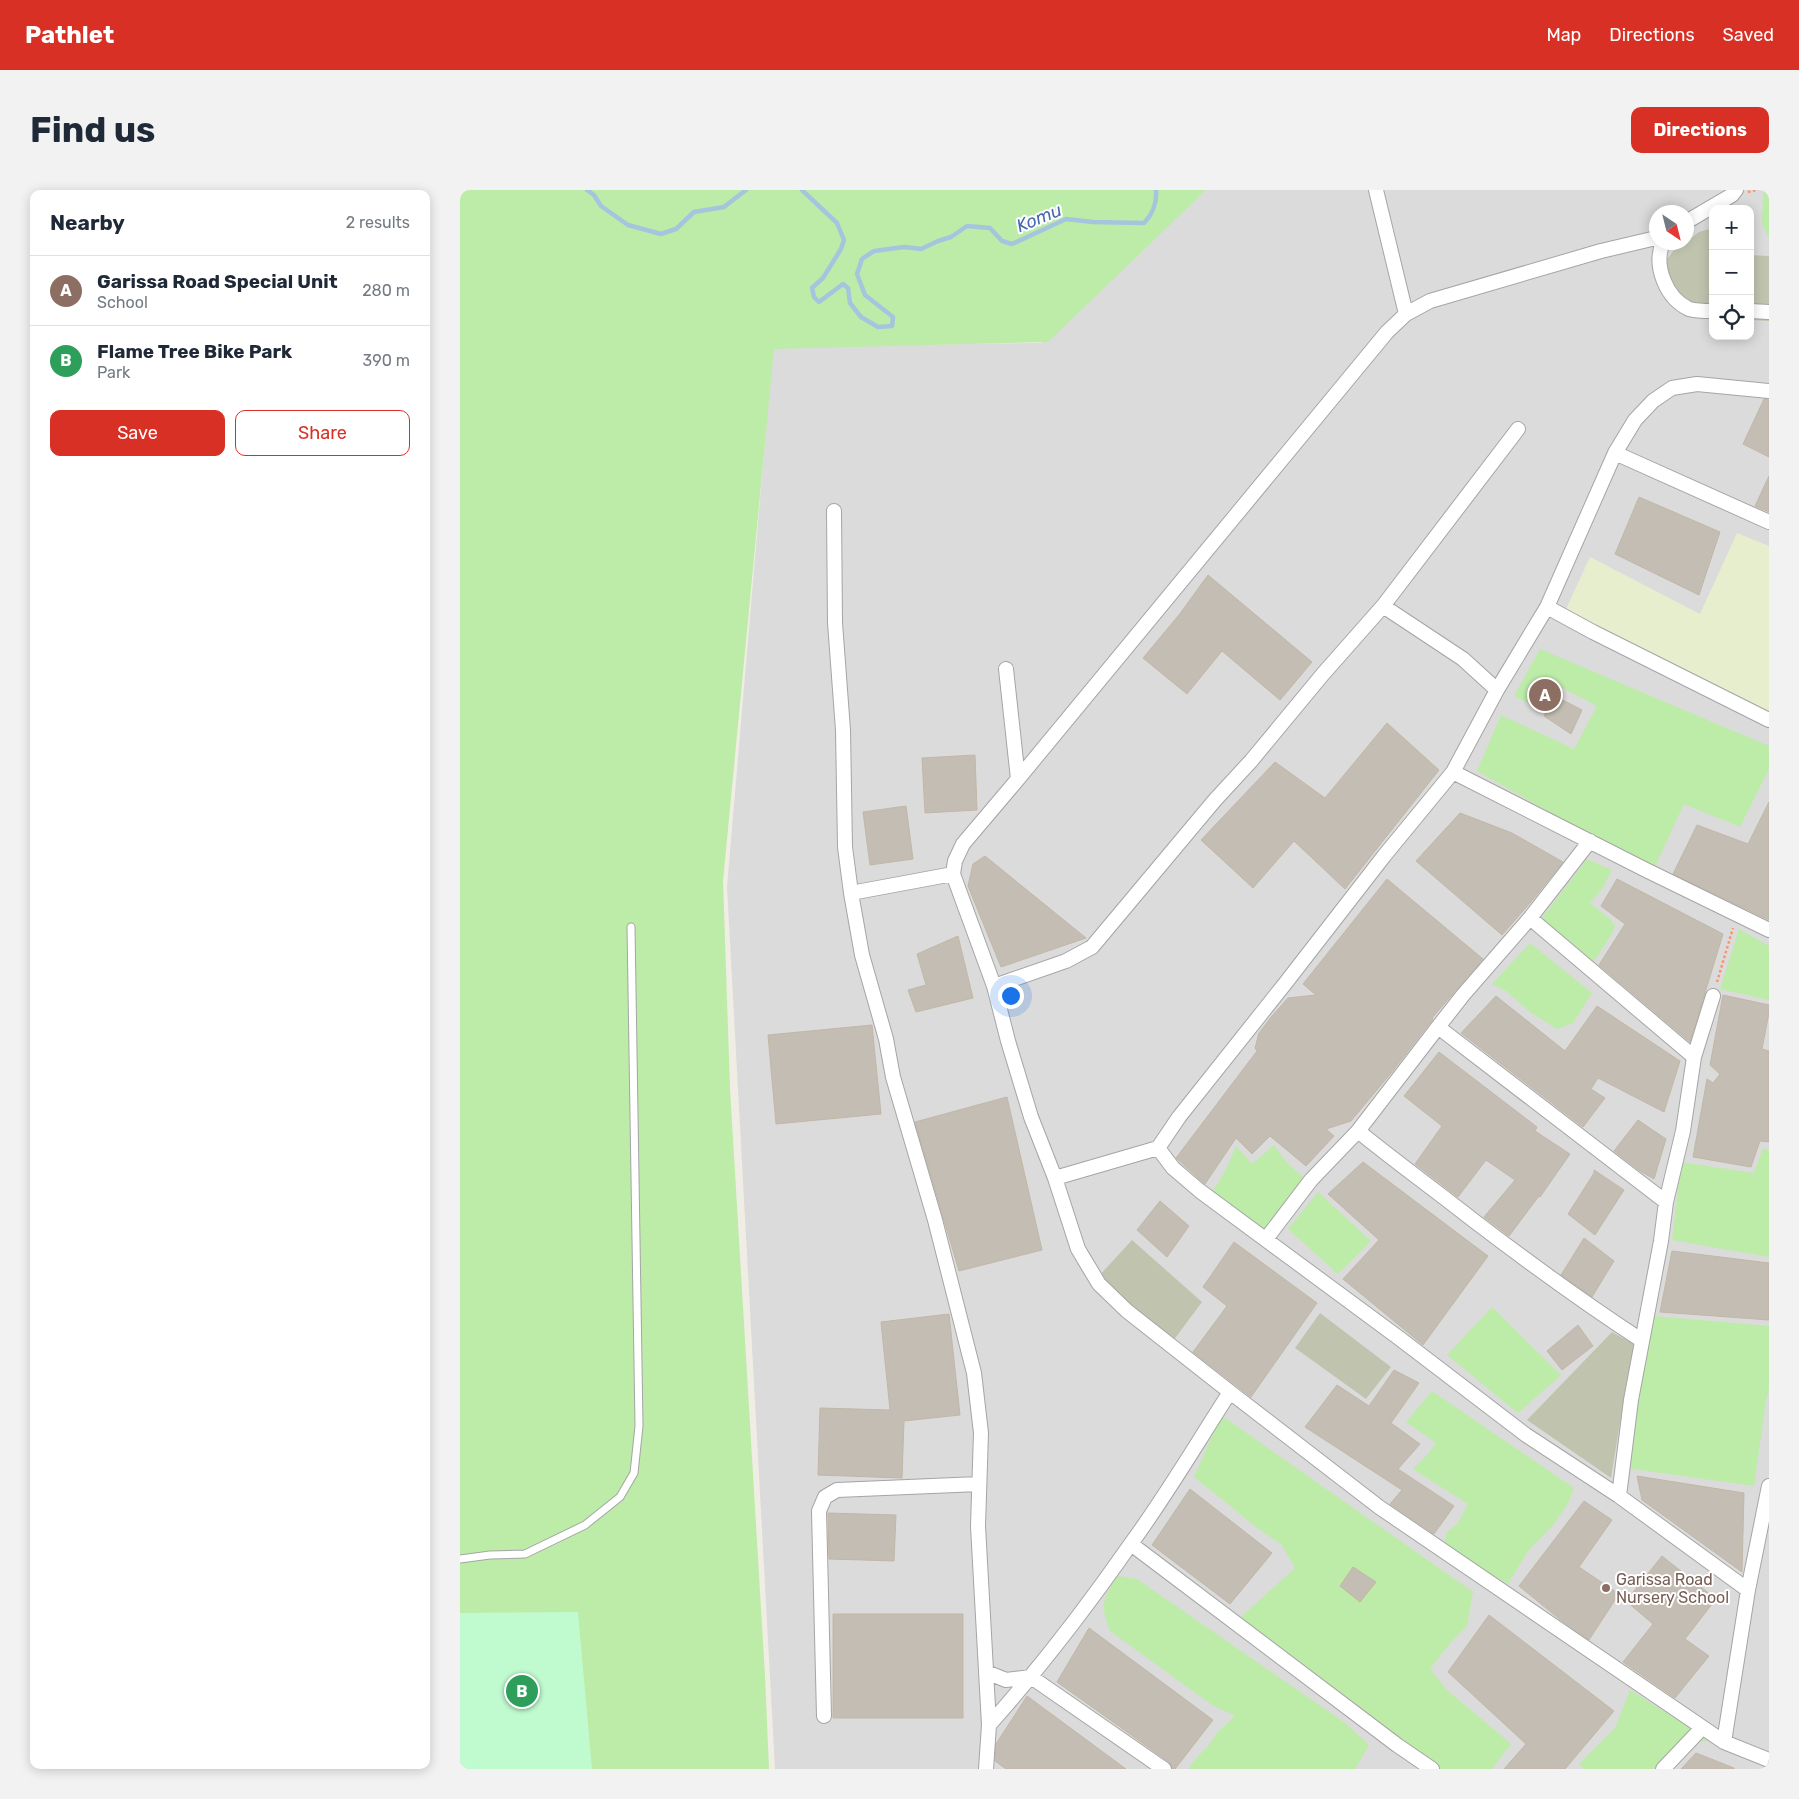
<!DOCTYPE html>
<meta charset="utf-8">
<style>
body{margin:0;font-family:Rubik,sans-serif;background:#f2f2f3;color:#1f2937}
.controls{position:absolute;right:15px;top:15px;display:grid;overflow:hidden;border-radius:10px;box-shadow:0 2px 12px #0003}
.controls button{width:45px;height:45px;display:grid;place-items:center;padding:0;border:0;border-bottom:1px solid #e0e1e3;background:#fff;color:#1f2937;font:25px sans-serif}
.compass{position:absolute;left:1189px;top:15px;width:45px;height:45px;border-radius:50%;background:#fff;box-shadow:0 2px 12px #0003;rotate:145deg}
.you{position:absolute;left:550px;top:805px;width:18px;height:18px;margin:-12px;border:4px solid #fff;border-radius:50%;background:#1a73e8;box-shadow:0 0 0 8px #1a73e833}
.badge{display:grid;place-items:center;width:32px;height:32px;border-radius:50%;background:#d93025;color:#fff;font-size:16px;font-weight:700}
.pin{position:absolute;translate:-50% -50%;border:2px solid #fff;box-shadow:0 1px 5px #0006}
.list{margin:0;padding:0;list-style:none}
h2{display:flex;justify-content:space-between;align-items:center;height:65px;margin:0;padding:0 20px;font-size:21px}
h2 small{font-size:16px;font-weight:400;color:#747a83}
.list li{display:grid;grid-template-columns:32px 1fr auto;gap:15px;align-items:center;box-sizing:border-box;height:70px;padding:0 20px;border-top:1px solid #e0e1e3}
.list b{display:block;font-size:19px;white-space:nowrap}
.list p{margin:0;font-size:16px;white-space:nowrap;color:#747a83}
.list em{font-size:16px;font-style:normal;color:#747a83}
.actions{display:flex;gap:10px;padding:15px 20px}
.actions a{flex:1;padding:11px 0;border:1px solid #d93025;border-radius:10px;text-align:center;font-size:18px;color:#d93025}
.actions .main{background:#d93025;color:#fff}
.icon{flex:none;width:28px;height:28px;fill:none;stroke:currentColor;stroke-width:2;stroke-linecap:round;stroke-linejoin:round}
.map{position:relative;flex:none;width:1309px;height:1579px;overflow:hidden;border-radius:10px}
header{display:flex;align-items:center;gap:30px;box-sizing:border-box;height:70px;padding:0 25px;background:#d93025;color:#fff}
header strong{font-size:24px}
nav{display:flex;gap:28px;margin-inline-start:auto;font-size:18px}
.intro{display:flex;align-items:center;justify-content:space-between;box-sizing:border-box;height:120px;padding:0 30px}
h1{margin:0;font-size:35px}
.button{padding:12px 22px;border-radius:10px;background:#d93025;color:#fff;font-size:18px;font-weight:700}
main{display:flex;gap:30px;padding:0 30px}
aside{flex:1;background:#fff;border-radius:10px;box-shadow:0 2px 12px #0003}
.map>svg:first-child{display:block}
.residential{fill:#dcdbdb;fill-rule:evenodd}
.construction{fill:#c0c4af}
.farmland{fill:#e6eece}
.grass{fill:#bdeba8}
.park{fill:#c0facf}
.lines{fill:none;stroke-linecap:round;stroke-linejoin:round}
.stream{stroke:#a3c6de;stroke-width:4.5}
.building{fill:#c4bdb3;stroke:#c1b7a6}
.lane-casing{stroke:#a5a5a5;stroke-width:9}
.street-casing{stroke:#a5a5a5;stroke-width:16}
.path{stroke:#fc9268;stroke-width:2.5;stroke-dasharray:2.5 2.5;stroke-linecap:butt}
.lane{stroke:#fff;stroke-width:7}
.street{stroke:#fff;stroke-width:14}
.education-dot{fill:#8d6e63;stroke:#fff;stroke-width:2}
.labels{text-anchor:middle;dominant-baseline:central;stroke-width:4;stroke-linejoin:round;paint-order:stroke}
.education-label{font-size:16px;fill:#785e54;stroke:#fff;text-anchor:start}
.water-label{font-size:18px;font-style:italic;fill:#4869b0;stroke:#fff}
</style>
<header>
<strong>Pathlet</strong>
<nav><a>Map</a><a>Directions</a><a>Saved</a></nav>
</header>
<div class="intro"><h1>Find us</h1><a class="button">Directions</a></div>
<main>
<aside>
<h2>Nearby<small>2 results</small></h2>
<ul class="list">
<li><span class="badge" style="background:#8d6e63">A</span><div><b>Garissa Road Special Unit</b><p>School</p></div><em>280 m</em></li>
<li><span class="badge" style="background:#2e9e5b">B</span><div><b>Flame Tree Bike Park</b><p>Park</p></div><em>390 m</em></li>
</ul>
<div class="actions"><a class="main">Save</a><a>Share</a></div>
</aside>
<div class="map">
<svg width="1309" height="1579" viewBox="0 0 1309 1579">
<rect width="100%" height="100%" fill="#efede4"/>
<path class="residential" d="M745,0H1309V1579H315L267,697L313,157L581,153ZM1253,19H1290V146H1253ZM1196,22H1226V52H1196Z"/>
<path class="construction" d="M1253,38V129L1247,128L1222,119L1205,84L1207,69L1215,59L1226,52L1227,51L1239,42Z
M1290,65L1309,66V131L1290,130Z
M672,1050L742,1112L713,1151L639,1086Z
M860,1123L931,1177L906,1209L835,1158Z
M1152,1142L1175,1155L1167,1189L1151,1288L1067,1230Z"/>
<path class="farmland" d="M1277,343L1309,356V523L1269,502L1101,430L1130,367L1240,424Z"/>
<path class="grass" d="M0,0H746L588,152L314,159L263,691L270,899L305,1486L309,1579H0Z
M1303,0H1309V48L1302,34Z
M1080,459L1309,556V579L1280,637L1224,614L1193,681L1017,581L1041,525L1114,559L1137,516L1089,491L1068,513L1054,506Z
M1127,669L1152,680L1142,699L1130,713L1150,729L1155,735L1153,742L1133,773L1075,737Z
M1279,739L1309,756V810L1260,799Z
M1070,753L1132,803L1113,833L1097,839L1070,822L1046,801L1032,794Z
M814,955L826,972L844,988L801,1048L741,1012C761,994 766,980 776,956L792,974Z
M1303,958L1309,960V1067L1212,1050L1221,972L1294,983Z
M858,1002L911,1051L878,1084L828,1039Z
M1032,1117L1101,1185L1058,1223L987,1165Z
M1194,1126L1309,1136V1199L1306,1211L1294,1296L1165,1278Z
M972,1201L1114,1298L1108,1313L1094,1334L1068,1361L1048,1394L984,1356L987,1342L998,1333L1008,1314L953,1279L967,1265L976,1253L946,1232Z
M761,1225L1013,1402L1007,1436L991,1452L970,1479L987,1500L1051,1554L1032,1579H978L773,1434L835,1378L821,1354L800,1340L734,1287Z
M658,1386L677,1389L885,1533L909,1555L895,1579H729L732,1573L749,1555L757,1543L775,1526L752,1515L650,1441C640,1414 642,1409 658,1386Z
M1170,1500L1250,1550L1211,1559L1194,1579H1124L1119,1574L1155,1538Z"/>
<path class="park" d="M118,1422L132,1579H0V1423Z"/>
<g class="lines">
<path class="stream" d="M127,0L134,5L141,16L168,35L201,44L216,39L234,22L264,17L286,0
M342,0L377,33L384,50L381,59L363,88L352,98L354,107L359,112L383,94L388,98L390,113L401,127L418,137L432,136L433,127L405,105L397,84L402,69L414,61L444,57L461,59L478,51L491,47L507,36L530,38L542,51L552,54L606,29L633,32L684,33C693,24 697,13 696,0"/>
</g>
<path class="building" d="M1304,209L1309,210V267L1283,254Z
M1309,286V322L1295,316Z
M1179,307L1260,342L1239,405L1155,364Z
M748,385L852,472L820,510L762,461L727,504L683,468L719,425Z
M1095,506L1122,520L1111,544L1084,526Z
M927,533L979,580L885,699L834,651L793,698L741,650L815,572L865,608Z
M515,565L517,620L465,623L462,568Z
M1309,612V730L1213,684L1237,635L1288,654Z
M446,616L453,669L410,675L403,622Z
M1000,623L1052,643L1103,672L1070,713L1042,745L956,671Z
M525,666L626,748L541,777L508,696L513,674Z
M927,689L1023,769L972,828L973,829L931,883L891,931L866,939L874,946L846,976L810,946L792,964L776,948L745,994L716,968L797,861L795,858L799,843L812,826L828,808L856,805L843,794Z
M1157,689L1263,744L1230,852L1139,775L1165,734L1141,716Z
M498,746L513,808L456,822L448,800L466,795L457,764Z
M1263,805L1309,815V823L1302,859L1309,861V952L1300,951L1291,977L1233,967L1247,889L1253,893L1260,884L1250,875Z
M1036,806L1105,861L1137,816L1220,871L1204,922L1138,888L1131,899L1145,908L1123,937L1001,843Z
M412,835L421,924L316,934L308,845Z
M979,862L1077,937L1075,941L1110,964L1080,1007L1079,1006L1049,1046L1024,1027L1055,990L1026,970L998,1007L955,974L982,936L944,906Z
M547,907L582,1060L499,1081L455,932Z
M1178,930L1206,949L1194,989L1180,981L1154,961Z
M903,972L1028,1066L963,1155L883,1089L919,1050L868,1004Z
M1134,980L1164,1000L1135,1045L1108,1024L1134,983Z
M700,1011L729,1036L707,1067L677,1040Z
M1124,1048L1154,1071L1132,1107L1101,1085Z
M774,1052L857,1113L791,1207L733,1162L767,1116L743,1097Z
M1212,1061L1309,1073V1130L1200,1122Z
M489,1124L500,1225L444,1231L442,1288L358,1285L360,1218L430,1220L421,1132Z
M1118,1135L1133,1156L1102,1180L1087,1161Z
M934,1180L959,1193L931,1233L960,1254L938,1279L994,1316L974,1344L930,1314L942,1300L845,1237L877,1195L909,1216Z
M1177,1286L1284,1303L1282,1382L1182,1310Z
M730,1299L812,1363L770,1414L692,1355Z
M1124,1311L1152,1330L1119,1377L1159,1404L1129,1450L1102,1431L1059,1396Z
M368,1323L436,1325L434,1371L369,1369Z
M1202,1366L1256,1409L1225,1449L1249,1466L1215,1508L1163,1472L1193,1434L1166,1411Z
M893,1377L916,1392L900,1412L880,1396Z
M373,1424H503V1528H373Z
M1029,1425L1154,1521L1105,1579H1044L1066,1554L988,1482Z
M629,1438L753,1530L715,1579H713L709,1572L597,1492Z
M567,1506L666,1579H546L535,1571L536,1554Z
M1236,1563L1274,1578V1579H1221Z"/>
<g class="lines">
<defs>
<path id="lane" d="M0,1369L30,1365L65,1364L125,1335L160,1307L174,1283L179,1236L171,737"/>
<path id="street" d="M916,0L946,124
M1226,32L1272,5L1276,0
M1203,52C1193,76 1206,108 1229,119C1236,121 1246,121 1253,121
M1290,121L1309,122
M1155,263L1309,332
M374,321L375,433L383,540L385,657L391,703L402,765L426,849L433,887L475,1030L514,1183L521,1243L518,1336L529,1535L526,1579
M923,416L1058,239
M1087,417L1133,442L1309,530
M546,479L558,589
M993,582L1186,680L1309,740
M1130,651L1070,728L1003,805L978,837L1206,1012
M391,703L493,684
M1070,728L1234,867L1223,941L1206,1012L1201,1051L1171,1210L1159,1306
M534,796L606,771L632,757L755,610L791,571L863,484L923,416L1003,469L1037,500
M1234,867L1253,806
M898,941L978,837
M698,958L713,978L740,1001L939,1148L1066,1245L1159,1306L1288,1400
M595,988L698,958L719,927L824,795L924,666L993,582L1037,500L1087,417L1155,263L1175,230L1193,211L1212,198L1237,194L1309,201
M806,1049L851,990L898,941C936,972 975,1000 1013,1030C1068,1072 1123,1112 1181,1150
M770,1202L667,1121L639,1094L618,1059L595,988L571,927L548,851L534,796L493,684L495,671L503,654L558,589L927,142L946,124L970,111L1141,61L1196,48
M1309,1296L1288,1400L1264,1552L1309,1570
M671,1354L937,1555L972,1579
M526,1482L546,1490L571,1487L704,1579
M364,1526L359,1321L365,1307L377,1300L519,1294
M529,1535C580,1478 626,1418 670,1355C706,1306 737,1253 770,1202L919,1317L1264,1552
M1203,1579L1242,1538"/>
</defs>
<use href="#lane" class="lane-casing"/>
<use href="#street" class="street-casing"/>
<path class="path" d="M1288,2L1296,0
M1257,792L1273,738"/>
<use href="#lane" class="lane"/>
<use href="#street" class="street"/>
</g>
<circle class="education-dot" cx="1146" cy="1398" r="5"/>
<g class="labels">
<g class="education-label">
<text x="1156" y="1389">Garissa Road<tspan x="1156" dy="18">Nursery School</tspan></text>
</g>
<g class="water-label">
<text transform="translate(579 28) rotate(-22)">Komu</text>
</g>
</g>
</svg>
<div class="controls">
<button>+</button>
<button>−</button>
<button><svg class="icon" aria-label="locate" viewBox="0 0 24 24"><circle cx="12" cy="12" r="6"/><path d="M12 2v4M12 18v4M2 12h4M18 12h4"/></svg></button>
</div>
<svg class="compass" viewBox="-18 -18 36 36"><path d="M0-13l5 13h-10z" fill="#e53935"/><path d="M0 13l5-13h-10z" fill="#747a83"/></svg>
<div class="you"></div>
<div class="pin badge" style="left:1085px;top:505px;background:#8d6e63">A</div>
<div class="pin badge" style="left:62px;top:1501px;background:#2e9e5b">B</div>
</div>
</main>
